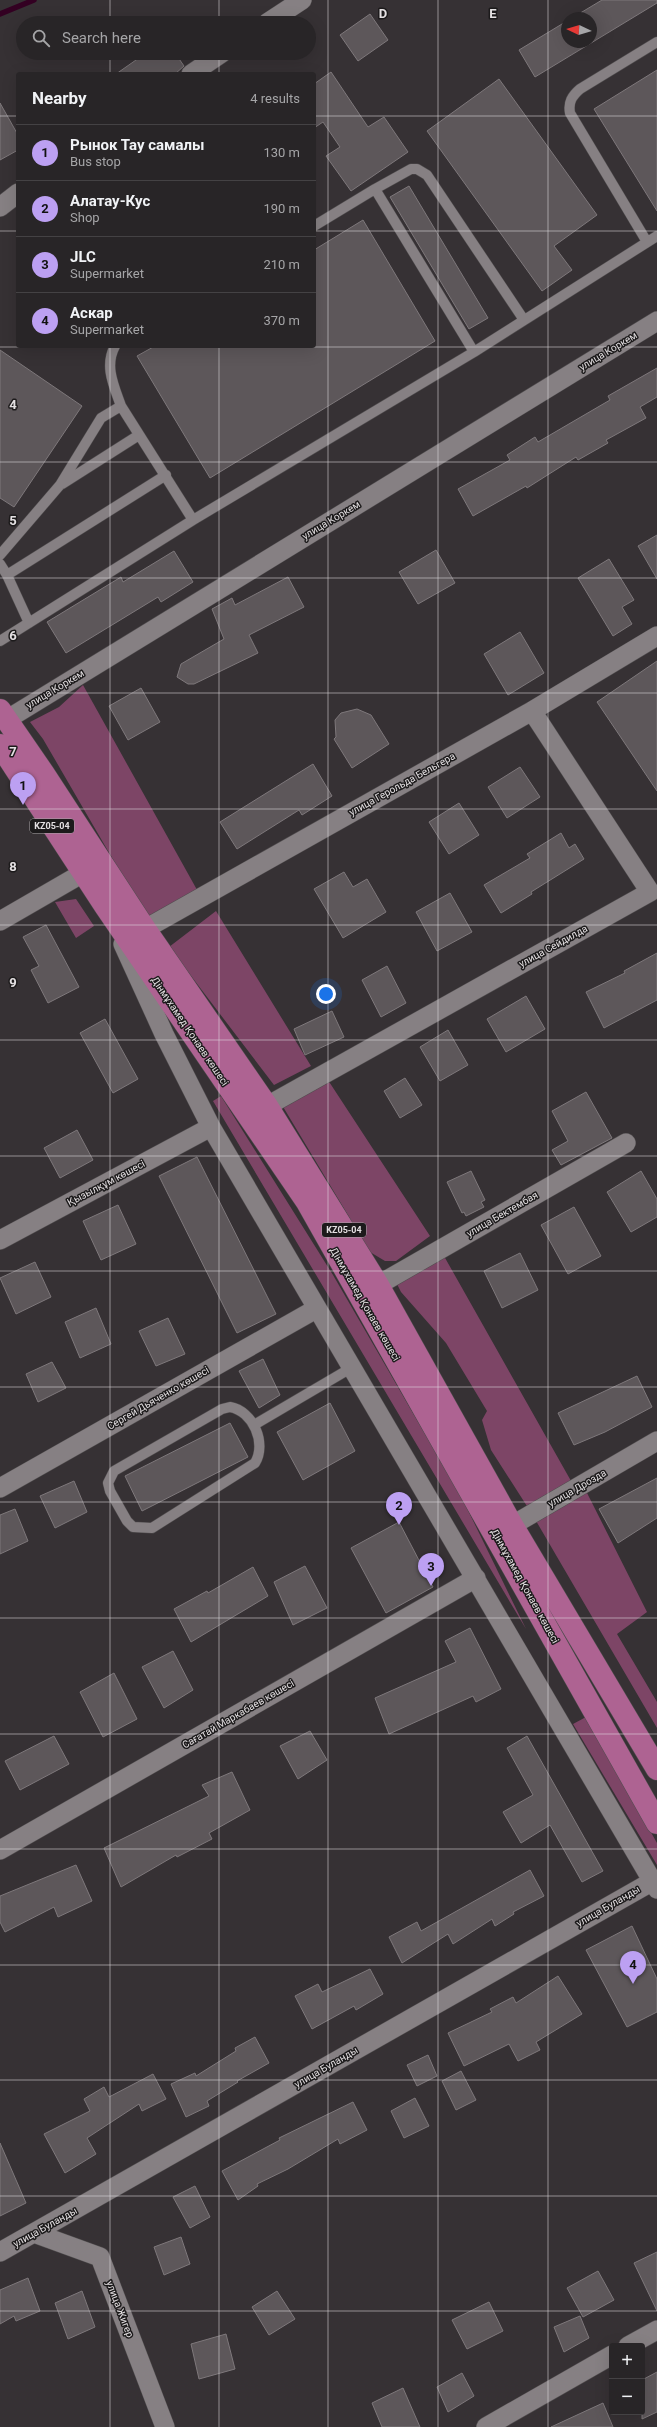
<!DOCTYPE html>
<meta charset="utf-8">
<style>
body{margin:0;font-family:Roboto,sans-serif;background:#302d2f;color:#f1f3f6}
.controls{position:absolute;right:12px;bottom:12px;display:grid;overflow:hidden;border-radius:4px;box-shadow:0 4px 16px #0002}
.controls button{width:36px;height:36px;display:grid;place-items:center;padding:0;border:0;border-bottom:1px solid #444244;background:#282527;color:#f1f3f6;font:20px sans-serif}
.compass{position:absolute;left:561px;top:12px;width:36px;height:36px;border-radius:50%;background:#282527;box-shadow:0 4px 16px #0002;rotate:274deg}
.you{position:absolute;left:326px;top:994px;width:14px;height:14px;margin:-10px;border:3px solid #fff;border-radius:50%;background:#1a73e8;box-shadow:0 0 0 6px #1a73e833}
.badge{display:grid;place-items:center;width:26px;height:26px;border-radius:50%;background:#bca0f2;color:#111;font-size:13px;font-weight:700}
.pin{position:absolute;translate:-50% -33px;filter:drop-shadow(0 1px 2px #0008)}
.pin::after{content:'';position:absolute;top:21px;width:14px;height:12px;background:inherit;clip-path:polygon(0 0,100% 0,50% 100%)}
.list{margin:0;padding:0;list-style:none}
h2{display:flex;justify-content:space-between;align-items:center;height:52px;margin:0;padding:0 16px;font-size:17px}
h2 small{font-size:13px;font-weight:400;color:#a5a5a7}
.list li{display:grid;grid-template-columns:26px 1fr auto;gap:12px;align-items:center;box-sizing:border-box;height:56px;padding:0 16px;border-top:1px solid #444244}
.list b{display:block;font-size:15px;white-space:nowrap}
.list p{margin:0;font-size:13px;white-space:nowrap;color:#a5a5a7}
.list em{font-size:13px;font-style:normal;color:#a5a5a7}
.icon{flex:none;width:22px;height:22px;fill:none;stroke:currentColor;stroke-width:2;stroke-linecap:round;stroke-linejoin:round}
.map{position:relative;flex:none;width:657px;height:2427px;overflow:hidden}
.search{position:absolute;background:#282527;box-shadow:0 4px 16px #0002;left:16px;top:16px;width:300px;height:44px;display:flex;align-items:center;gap:10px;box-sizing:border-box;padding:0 14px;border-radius:22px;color:#a5a5a7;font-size:15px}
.panel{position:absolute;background:#282527;box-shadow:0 4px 16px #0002;left:16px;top:72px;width:300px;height:276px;border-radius:4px}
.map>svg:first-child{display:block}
.green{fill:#7d4566}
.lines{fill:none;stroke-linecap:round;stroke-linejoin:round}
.stream{stroke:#302;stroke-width:5.5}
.building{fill:#5d575a;stroke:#7e787b}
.service-casing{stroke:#514d4f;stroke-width:11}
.minor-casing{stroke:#514d4f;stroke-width:20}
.primary-casing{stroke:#514d4f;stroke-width:23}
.service{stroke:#868083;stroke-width:10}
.minor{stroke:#868083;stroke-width:19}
.primary{stroke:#ae6392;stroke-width:22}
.grid{fill:none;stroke:#e4e0e2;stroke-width:1;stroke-opacity:0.55}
.labels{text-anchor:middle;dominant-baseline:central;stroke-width:3;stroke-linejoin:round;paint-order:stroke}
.shield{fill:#1c1a1b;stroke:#a8a5a6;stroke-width:1}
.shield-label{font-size:9px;font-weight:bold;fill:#e4e0e2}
.street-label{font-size:10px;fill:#e4e0e2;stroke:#1c1a1b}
.grid-label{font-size:13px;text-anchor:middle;font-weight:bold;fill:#e4e0e2;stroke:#1c1a1b;stroke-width:3;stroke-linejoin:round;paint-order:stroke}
</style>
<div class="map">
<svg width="657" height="2427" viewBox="0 0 657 2427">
<rect width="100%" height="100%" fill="#363134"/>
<path class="green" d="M83,685L201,897L151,925L43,739L30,722L59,707Z
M76,899L94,926L76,938L55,902Z
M216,911L311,1066L274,1085L169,947Z
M324,1074L430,1236L396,1261H385L370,1252L279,1100Z
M221,1096L333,1275L461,1496L526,1629L213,1101Z
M440,1249L575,1488L583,1485L647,1612L617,1634L657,1702V1728L532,1514L491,1450L482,1420L487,1411L446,1343L401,1292L393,1276Z
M586,1717L657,1843V1865L573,1724Z"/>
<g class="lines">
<path class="stream" d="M0,14L34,0"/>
</g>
<path class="building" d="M602,0H657V3L535,77L519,50L567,21V42H591V18H572Z
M370,14L388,40L358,61L340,35Z
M146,53H175L184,66L175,74H116Z
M657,70V211L594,109Z
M331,72L368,127L384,117L408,152L351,191L326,156L340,147L323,122L314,128V84Z
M499,79L597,215L554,246L572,270L542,291L427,131Z
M0,103L18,135V150L0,160Z
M409,186L488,318L469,329L390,197Z
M363,220L435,341L210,478L137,356L155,346H314V250Z
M0,350L82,406L14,507L0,498Z
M657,368V397L640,407L646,418L606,440L608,443L578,460L576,457L527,488L526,486L473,516L458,489L510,460L507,455L535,437L538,442L610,400L608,396Z
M657,535V579L638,546Z
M436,550L455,583L418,604L399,572Z
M174,551L193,582L161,602L158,597L66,653L47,622L121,577L123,582Z
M609,559L634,600L622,607L632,624L613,636L578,578Z
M288,577L304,607L249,635L258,653L194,684H188L177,677L181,664L224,639L212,609L232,598L235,605Z
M520,632L544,673L508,695L484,654Z
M657,661V791L597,702Z
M141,688L160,722L128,740L109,706Z
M357,709L371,715L389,744L352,768L334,739L336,737L335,720L341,713Z
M313,764L332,796L302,815L299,810L237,849L220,822Z
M520,767L540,797L507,818L488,787Z
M459,803L479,835L449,854L429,822Z
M561,833L569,848L575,844L584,859L531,892L532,894L501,913L484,885L530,858L527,854Z
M344,872L353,887L367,879L386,912L343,938L314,889Z
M450,893L472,932L437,951L416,912Z
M46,925L79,987L48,1003L31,970L39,966L23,937Z
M657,953V1000L604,1028L586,992L625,973L624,971Z
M387,966L406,1003L381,1017L362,980Z
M526,996L545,1029L506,1052L487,1019Z
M332,1011L344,1037L305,1055L294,1029Z
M105,1019L138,1079L113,1093L80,1033Z
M448,1030L468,1065L440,1081L420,1047Z
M405,1078L422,1105L400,1118L384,1091Z
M586,1092L612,1138L561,1165L552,1150L568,1141L552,1111Z
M77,1130L93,1160L60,1178L44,1148Z
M197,1157L276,1314L237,1333L159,1176Z
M471,1171L485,1200L481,1202L484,1207L466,1216L464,1212L462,1213L447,1182Z
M641,1171L657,1199V1217L631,1232L607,1192Z
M118,1205L136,1244L101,1260L83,1221Z
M574,1207L601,1256L568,1274L541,1225Z
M520,1253L538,1290L502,1308L484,1271Z
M35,1262L51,1297L16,1314L0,1278Z
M96,1308L111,1344L80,1358L65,1322Z
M168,1318L185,1354L156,1366L139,1331Z
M263,1359L280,1395L259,1408L239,1371Z
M52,1362L66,1388L38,1402L26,1374Z
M637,1376L652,1407L605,1432L574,1445L558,1413Z
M330,1403L355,1451L303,1480L277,1432Z
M230,1423L248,1457L142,1511L125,1476Z
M657,1478V1518L618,1543L599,1509Z
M74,1481L87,1512L55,1528L40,1496Z
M15,1509L28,1541L0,1554V1515Z
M399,1522L433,1587L386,1613L351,1548Z
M305,1566L327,1608L293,1625L274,1582Z
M253,1567L268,1596L191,1642L174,1609L207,1591L208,1593Z
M470,1628L501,1689L476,1702L473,1696L389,1734L375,1698L456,1662L445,1641Z
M173,1651L193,1690L164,1708L142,1667Z
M114,1673L137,1719L103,1737L80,1692Z
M310,1731L327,1760L298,1779L280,1746Z
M54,1736L69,1764L20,1790L5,1761Z
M527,1736L603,1871L582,1882L550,1825L521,1843L503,1812L533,1795L507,1748Z
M232,1772L250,1810L209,1833L212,1839L177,1857L176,1855L121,1887L104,1848L209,1796L202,1785Z
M76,1865L92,1901L58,1917L54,1907L5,1932L0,1922V1896Z
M530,1870L544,1896L513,1912L514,1914L495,1926L492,1919L453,1944L448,1934L402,1963L389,1937L417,1922L421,1931Z
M632,1926L657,1979V2012L627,2027L586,1950Z
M370,1969L383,1994L356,2010L354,2006L312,2029L295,1996L318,1984L322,1992Z
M558,1976L582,2014L536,2042L540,2050L518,2061L509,2044L464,2066L448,2033L492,2012L490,2009L513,1997L516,2003Z
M255,2037L269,2063L237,2081L238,2082L207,2101L209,2106L186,2117L171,2084L195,2073L196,2076L236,2051L235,2048Z
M428,2055L437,2076L417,2086L407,2065Z
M461,2071L476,2100L456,2110L442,2081Z
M153,2074L166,2099L142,2111L139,2104L87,2138L96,2154L65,2173L44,2134L90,2111L84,2099L104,2087L109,2097Z
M415,2098L429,2126L404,2138L391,2111Z
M353,2102L367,2130L340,2144L338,2139L288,2169L257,2184L258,2186L238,2200L222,2171L280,2140L279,2138Z
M0,2143L26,2203L0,2216Z
M195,2186L210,2217L190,2228L173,2197Z
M181,2237L190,2264L164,2275L154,2247Z
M657,2252V2311L634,2263Z
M598,2271L614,2300L583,2317L567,2288Z
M28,2278L40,2311L16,2321L14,2316L0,2324V2290Z
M82,2291L95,2327L68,2339L55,2303Z
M277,2291L295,2319L269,2335L252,2307Z
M489,2302L503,2331L467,2349L452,2320Z
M580,2316L589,2338L564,2352L554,2327Z
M226,2334L235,2369L199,2379L191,2344Z
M657,2372V2412L642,2419V2380Z
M462,2373L474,2396L448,2412L437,2387Z
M403,2388L420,2427H382L372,2403Z
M603,2403L613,2427H551Z"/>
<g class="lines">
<defs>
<path id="service" d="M375,189L411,169H417L427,175L524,320
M647,242L570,113C568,102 572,96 580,89L657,42
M115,346C104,366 114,386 121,406
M474,352L657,236
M62,484L139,435
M193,520L474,352L375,189L314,226
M0,555L60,485L101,418L121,406L193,520L0,641
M0,564L7,575L29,623
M7,575L166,475
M230,1407C253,1411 267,1443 255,1463L152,1528L133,1527L127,1521L110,1491L108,1483L114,1471L222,1409Z
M254,1425L351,1368"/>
<path id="minor" d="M267,23L302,0
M191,74L222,53
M0,207L18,193
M6,720L657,321
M0,921L83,873
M145,929L532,711L657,636
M123,944L164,1034L211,1127L657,1889
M267,1106L650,892L532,711
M0,1240L211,1127
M378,1285L626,1143
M0,1488L316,1309
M499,1533L657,1441
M0,1850L476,1578
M34,2233L100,2257L165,2427
M0,2252L653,1881
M628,2346L657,2330
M486,2427L612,2355"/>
<path id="primary" d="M0,710L44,774L145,929L267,1106L378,1285L512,1525L657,1769
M0,745L105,906L307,1202L657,1823"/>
</defs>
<use href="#service" class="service-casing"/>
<use href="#minor" class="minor-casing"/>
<use href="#primary" class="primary-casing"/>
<use href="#service" class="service"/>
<use href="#minor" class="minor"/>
<use href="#primary" class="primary"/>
</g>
<path class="grid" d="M110,0V23M219,0V23M328,0V2427M438,0V2427M548,0V2427M110,53V74M219,53V74M0,116H18M314,116H657M0,231H18M314,231H657M110,346V2427M219,346V2427M0,347H657M0,462H657M0,578H657M0,693H657M0,809H657M0,925H657M0,1040H657M0,1156H657M0,1271H657M0,1387H657M0,1502H657M0,1618H657M0,1734H657M0,1849H657M0,1965H657M0,2080H657M0,2196H657M0,2311H657"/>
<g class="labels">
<g class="shield">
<rect x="30" y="819" width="44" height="14" rx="3"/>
<rect x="322" y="1223" width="44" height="14" rx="3"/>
</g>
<g class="shield-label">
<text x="52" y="826">KZ05-04</text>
<text x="344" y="1230">KZ05-04</text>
</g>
<g class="street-label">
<text transform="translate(608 351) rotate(-31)">улица Коркем</text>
<text transform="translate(331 520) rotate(-31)">улица Коркем</text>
<text transform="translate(55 689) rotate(-31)">улица Коркем</text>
<text transform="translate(402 784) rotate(-29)">улица Герольда Бельгера</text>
<text transform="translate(553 946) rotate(-29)">улица Сейдилда</text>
<text transform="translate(190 1031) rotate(56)">Дінмұхамед Қонаев көшесі</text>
<text transform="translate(106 1183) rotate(-28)">Қызылқұм көшесі</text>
<text transform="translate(502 1214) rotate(-30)">улица Бектембая</text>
<text transform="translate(365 1304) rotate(60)">Дінмұхамед Қонаев көшесі</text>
<text transform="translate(158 1398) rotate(-30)">Сергей Дьяченко көшесі</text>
<text transform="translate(577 1488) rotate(-30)">улица Дрозда</text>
<text transform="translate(525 1586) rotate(61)">Дінмұхамед Қонаев көшесі</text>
<text transform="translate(238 1714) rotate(-30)">Сағатай Маркабаев көшесі</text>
<text transform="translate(608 1906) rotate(-30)">улица Буланды</text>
<text transform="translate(326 2067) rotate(-30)">улица Буланды</text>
<text transform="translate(45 2227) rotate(-29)">улица Буланды</text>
<text transform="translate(120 2309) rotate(69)">улица Жигер</text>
</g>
</g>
<g class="grid-label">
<text x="383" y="18">D</text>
<text x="493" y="18">E</text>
<text x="13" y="409">4</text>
<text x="13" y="525">5</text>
<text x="13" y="640">6</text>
<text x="13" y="756">7</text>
<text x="13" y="871">8</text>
<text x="13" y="987">9</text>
</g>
</svg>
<div class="controls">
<button>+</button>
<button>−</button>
</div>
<svg class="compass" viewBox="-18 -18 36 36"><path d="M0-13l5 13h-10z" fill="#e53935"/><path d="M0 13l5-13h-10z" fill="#a5a5a7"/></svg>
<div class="you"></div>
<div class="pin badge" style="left:23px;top:805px">1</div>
<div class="pin badge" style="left:399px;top:1525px">2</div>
<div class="pin badge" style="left:431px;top:1586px">3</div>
<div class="pin badge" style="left:633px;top:1984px">4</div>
<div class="search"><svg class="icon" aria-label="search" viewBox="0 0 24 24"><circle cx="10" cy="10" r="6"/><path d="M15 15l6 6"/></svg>Search here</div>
<section class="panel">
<h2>Nearby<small>4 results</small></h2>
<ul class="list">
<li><span class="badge">1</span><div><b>Рынок Тау самалы</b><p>Bus stop</p></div><em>130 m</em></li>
<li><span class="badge">2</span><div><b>Алатау-Кус</b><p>Shop</p></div><em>190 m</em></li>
<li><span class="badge">3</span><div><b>JLC</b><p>Supermarket</p></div><em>210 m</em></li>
<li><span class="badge">4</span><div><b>Аскар</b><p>Supermarket</p></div><em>370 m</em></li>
</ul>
</section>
</div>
